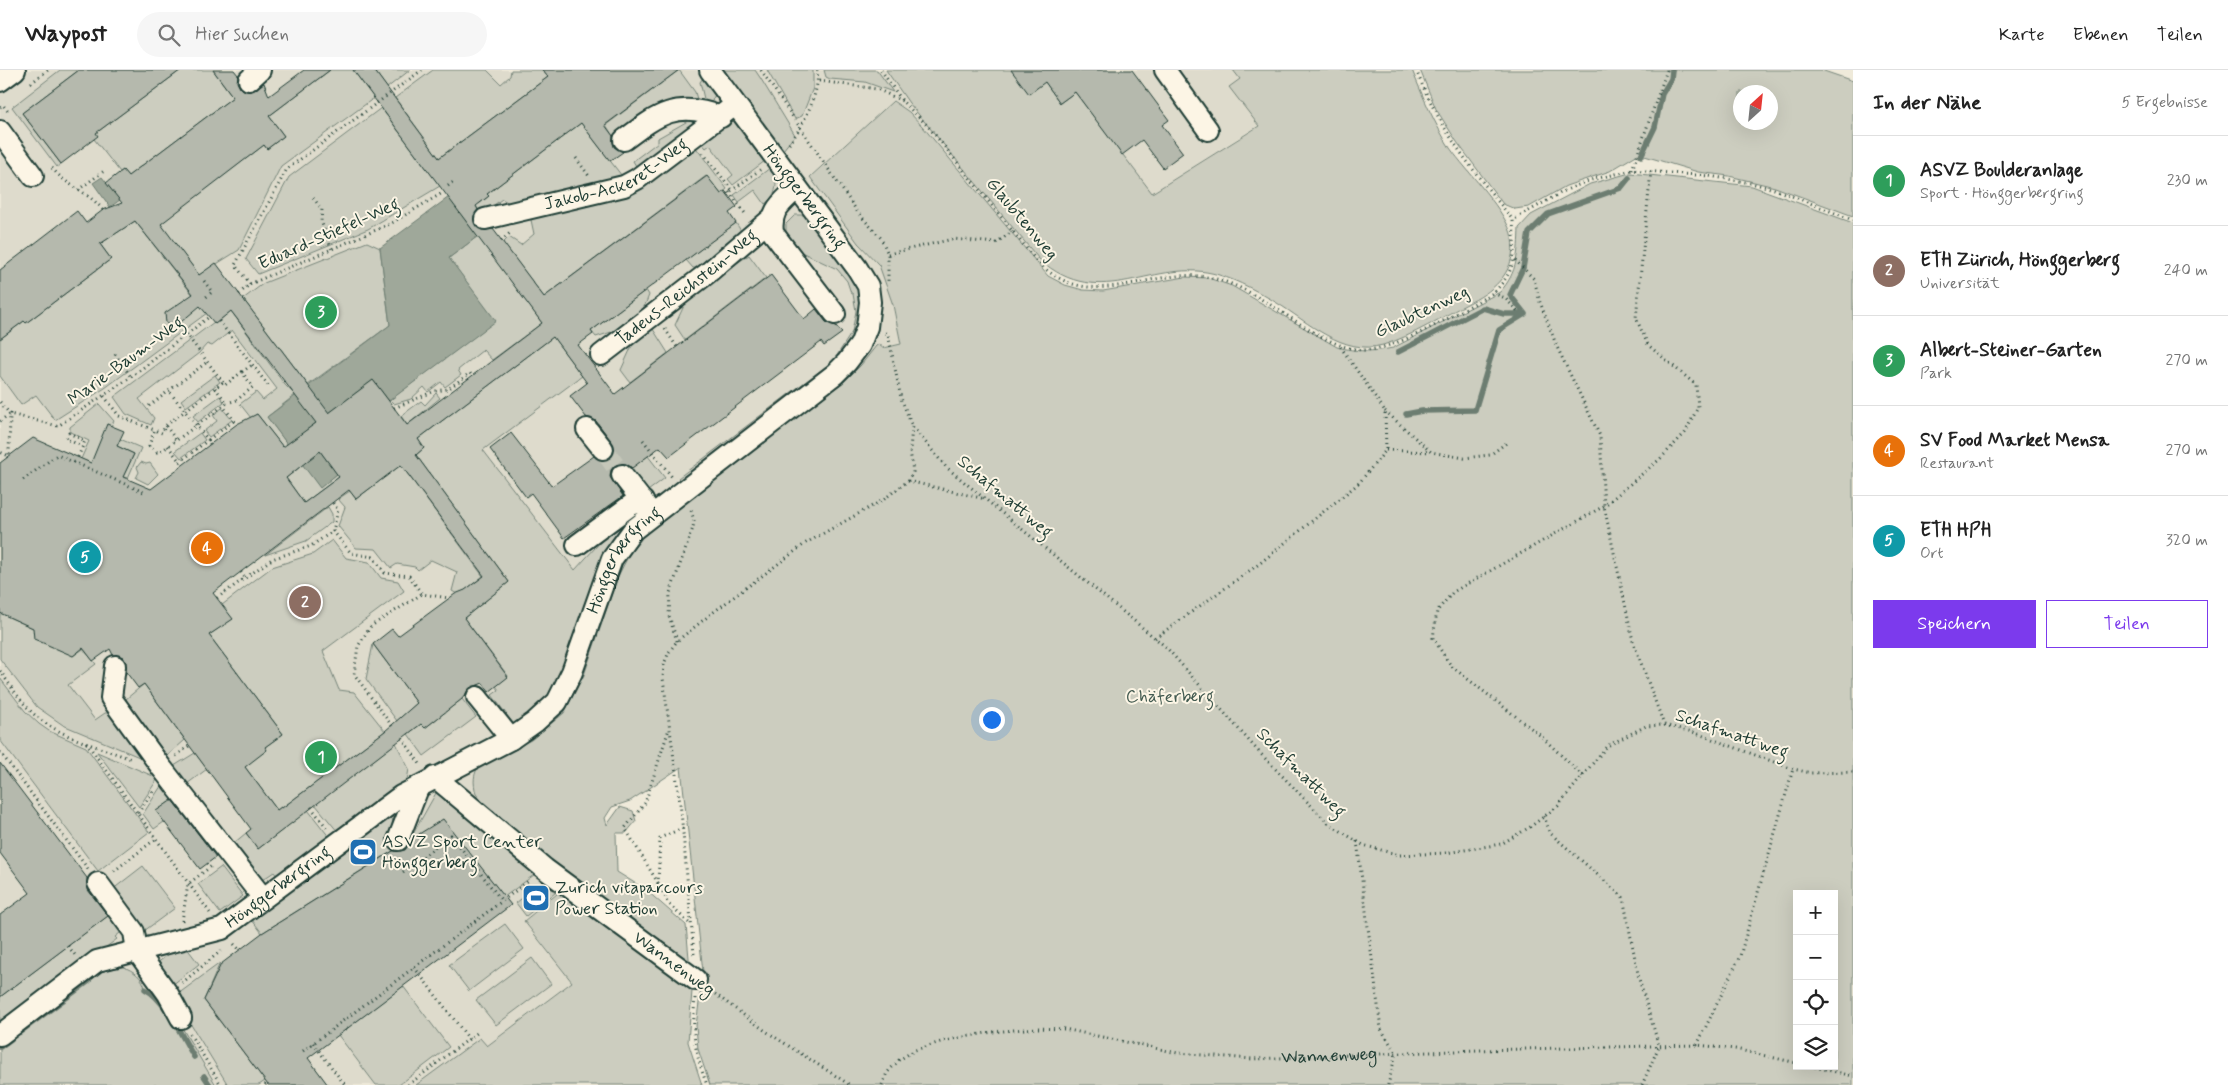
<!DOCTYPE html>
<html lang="de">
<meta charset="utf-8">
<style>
body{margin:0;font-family:Mynerve,sans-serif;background:#f6f6f6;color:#222}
.controls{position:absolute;right:15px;bottom:15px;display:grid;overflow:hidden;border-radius:0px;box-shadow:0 5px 20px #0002}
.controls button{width:45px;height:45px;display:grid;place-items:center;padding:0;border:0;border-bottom:1px solid #e0e0e0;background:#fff;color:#222;font:25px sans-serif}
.compass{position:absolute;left:1733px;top:15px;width:45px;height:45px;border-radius:50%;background:#fff;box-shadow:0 5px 20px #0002;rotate:27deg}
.you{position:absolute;left:991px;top:649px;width:18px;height:18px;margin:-12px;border:4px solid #fff;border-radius:50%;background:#1a73e8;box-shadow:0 0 0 8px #1a73e833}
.badge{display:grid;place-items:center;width:32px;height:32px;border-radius:50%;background:#7c3aed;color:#fff;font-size:16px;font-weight:700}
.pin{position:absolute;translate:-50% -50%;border:2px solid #fff;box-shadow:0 1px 5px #0006}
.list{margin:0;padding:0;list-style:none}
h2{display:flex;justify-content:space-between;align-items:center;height:65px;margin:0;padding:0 20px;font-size:21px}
h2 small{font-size:16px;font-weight:400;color:#767676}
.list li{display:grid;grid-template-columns:32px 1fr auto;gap:15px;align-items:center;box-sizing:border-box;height:90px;padding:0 20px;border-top:1px solid #e0e0e0}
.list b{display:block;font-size:19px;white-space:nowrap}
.list p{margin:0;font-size:16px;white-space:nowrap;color:#767676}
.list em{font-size:16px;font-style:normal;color:#767676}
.actions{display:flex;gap:10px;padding:15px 20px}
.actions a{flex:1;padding:11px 0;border:1px solid #7c3aed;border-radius:0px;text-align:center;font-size:18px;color:#7c3aed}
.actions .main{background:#7c3aed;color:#fff}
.icon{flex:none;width:28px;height:28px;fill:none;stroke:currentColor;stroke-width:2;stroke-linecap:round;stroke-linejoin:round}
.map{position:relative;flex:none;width:1853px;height:1015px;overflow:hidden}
header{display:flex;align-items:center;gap:30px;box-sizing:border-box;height:70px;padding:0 25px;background:#fff;border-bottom:1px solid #e0e0e0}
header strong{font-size:24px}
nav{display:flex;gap:28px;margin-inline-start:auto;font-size:18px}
.search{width:350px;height:45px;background:#f6f6f6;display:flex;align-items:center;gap:12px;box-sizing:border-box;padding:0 18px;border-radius:28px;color:#767676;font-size:19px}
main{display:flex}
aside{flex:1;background:#fff}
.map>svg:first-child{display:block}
.built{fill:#dedbcc}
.green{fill:#cccdbf;stroke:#76857a;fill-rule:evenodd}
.water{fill:#9fa89a;stroke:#6c7d71}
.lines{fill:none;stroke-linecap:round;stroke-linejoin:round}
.stream{stroke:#6c7d71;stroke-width:5.5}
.building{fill:#b5b9ad;stroke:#1f3d34;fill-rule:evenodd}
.minor-tunnel{stroke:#c5c7b9;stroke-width:20;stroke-dasharray:20 10;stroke-linecap:butt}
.minor-casing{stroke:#1f3d34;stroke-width:24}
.path{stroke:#1f3d34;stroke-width:3;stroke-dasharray:1 4;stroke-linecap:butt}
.minor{stroke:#fcf5e5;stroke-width:20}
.labels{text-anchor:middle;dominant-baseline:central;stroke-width:4;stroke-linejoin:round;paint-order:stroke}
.street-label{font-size:18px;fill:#1f3d34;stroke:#fcf5e5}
.park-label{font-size:18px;fill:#425a50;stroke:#fcf5e5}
.poi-label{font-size:18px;fill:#1f3d34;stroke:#fcf5e5;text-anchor:start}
</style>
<header>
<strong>Waypost</strong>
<div class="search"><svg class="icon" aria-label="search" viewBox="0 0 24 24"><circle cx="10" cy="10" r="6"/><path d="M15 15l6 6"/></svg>Hier suchen</div>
<nav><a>Karte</a><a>Ebenen</a><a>Teilen</a></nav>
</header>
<main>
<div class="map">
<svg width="1853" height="1015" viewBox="0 0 1853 1015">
<rect width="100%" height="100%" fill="#efeada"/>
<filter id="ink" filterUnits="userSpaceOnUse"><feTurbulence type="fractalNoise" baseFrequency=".02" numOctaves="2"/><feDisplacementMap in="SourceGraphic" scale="10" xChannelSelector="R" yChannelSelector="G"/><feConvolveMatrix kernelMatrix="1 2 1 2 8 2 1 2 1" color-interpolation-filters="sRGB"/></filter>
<g filter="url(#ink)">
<path class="built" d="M0,0H1292L1259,55L1037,195L923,57L909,42L894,31L810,106L858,173L879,195L893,235L901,274L884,278L869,287L844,312L687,428L600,557L584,605L564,643L531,670L488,690L554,800L557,823L524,851L572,912L435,1015H0Z"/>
<path class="green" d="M60,0H79L22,43L61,94L57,97L12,37Z
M181,0H213L233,27L128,106L123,100L120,102L94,69L96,63Z
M330,0H353L374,28L281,96L239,180L199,205L161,155L162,152L264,75L267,79L284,66L269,46Z
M374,0H410L387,18Z
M433,0H487L501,14L510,6L511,0H542L548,7L439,88L395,28Z
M679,0L695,22L698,33C688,33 676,32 666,33C646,36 629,54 613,66L606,55Z
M723,0H755L761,9L795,65L783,80Z
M767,0H813V18L802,46L795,49Z
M824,0H877L893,22L865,12L830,9L826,7Z
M886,0H1011L1045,12L1060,33L1075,22L1152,123L1259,56L1229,17L1240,9L1233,0H1412C1423,27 1434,53 1450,78C1466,101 1508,142 1512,168C1517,200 1496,219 1471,232C1443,246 1413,266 1383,275C1343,286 1308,252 1277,233C1259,222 1239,211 1219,205C1154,185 1102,245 1039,189L909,33Z
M1420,0H1821L1853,11V146L1775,117L1729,106L1698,102L1638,84L1610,101L1566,116L1529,137L1515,139L1503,134L1457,72L1436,39ZM1770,22V52H1740V22Z
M703,8L715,25L711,32L705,33L700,12Z
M893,31L909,42L923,57L1048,206L1065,215L1083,220L1103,221L1185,207L1208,208L1232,216L1337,277C1357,282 1373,282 1393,278L1500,222C1518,202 1518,183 1519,158L1531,145L1590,114L1630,103L1752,116L1853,153V1015H710L698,979L696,956L703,902L681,697L630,731L612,737L605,748L607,755L620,737L633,741L636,751L626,763H616L617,802L646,820L686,855L692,921L688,972L702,1015H416L480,968L487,976L572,912L524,851L557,824L476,724C473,712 473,704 480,694L531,670L564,643L584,605L618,506L630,483L642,468L687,428L844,312L861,295L876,276L879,274L884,278L901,274L893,235L879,195L858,173L810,107ZM1797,824H1834V996H1797Z
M381,38L440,116L368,159L258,204L246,189L289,107Z
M693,48H701L639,101L633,91L658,72V68Z
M735,50L765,91L733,115L728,109L733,105L710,75L706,78L700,71L725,52Z
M581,53L625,110L516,137L502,129L482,144L462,118L479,134L489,126L487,124Z
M694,75L727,119L721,124L706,106L544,227L503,173L509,167L521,175L534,164L531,150L541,143Z
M770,98C779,110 778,124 765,134L755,120L739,132L734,125Z
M795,145H806L851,207L857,218L860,234L856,264L843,284L818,307L681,411L678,408L834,290L852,262L856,241L853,224L851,223L847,211L837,199L797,180L786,165V154Z
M135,151L207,243L105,318L55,350L36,325L21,335L0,306V269L24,251L26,253L111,189L100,174Z
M736,153L741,161L733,175L702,198H693L686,190Z
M478,166L542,253L492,290L483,280L458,300L461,305L445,317L441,312L428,322L424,317L411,329L394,334L390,330L495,251L449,188Z
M367,172L380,178L390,255L308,315L243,229L264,213Z
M749,185L766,208L685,270L675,255L689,225Z
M646,220L649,225C639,254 624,258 596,267L591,261Z
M231,241L285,315L295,325L267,347L320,417L337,404L339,407L304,433L286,408L299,398L257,344L251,348L240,334L256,322L263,330L277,319L232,260L212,276L207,274L199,283L139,329L154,348L151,355L126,344L114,327L214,252L215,254Z
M651,256L668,283L630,312L621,300L636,267Z
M553,267L582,306L483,380L575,500L615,456L636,445L617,464L606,482L578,564L553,620L543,633L515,656L492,625L499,620L496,616L508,606L464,548L509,512L416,385L424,378L418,369Z
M215,305L220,312L186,337L181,330Z
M436,323L440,328L407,355L401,346L421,331L425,335Z
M220,326L224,332L198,352L193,346Z
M99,334L114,351L111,356L107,354V400L81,389L89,371L70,362V357Z
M222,338L232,350L209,367L204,361L217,351L213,345Z
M200,363L205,370L181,388L175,381Z
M120,369L141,378L128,408L123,407L134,384L117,376Z
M648,386L665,408L644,424L627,401Z
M141,392L146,394L150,393L158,404L148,414L136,408L139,402L137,397Z
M401,395L483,506L459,525L452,521L457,502L431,490L418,500L415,497L397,494L391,498L376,479L356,478L338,456L345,437L338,429L350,421L356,429Z
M328,437L332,444V452L306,471L265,485Z
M332,470L346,488L369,492L381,508L398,511L404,521L323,581L339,620L354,622L385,661L282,738L281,737L277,740L242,693L254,689L267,680L265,677L283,664L209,565L232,549L222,535L272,497L313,484Z
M0,543L33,558L73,586L83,579L96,594L68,615L95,650L105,643H111L144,689L63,655L37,637L0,589Z
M373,574L417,633L397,651L366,609Z
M0,608L25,641L39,654L49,661L86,677L149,762L98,801L0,670Z
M144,614L185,670L166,687L127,634L126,629Z
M462,629L476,647L424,686L408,664L421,654L425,658Z
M396,673L409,699L407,710L338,762L315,734Z
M97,682L153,706L157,710L139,737Z
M195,683L207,699L187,714L174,696Z
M163,713L177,726L157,741L164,752L154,759L143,744Z
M436,723L478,751L538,802L504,827L443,750L409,771Z
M308,740L330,768L278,807L274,802L262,810L234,773L246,763L258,779Z
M393,743L391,774L402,775L262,863L252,850Z
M143,796L175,838L144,861L112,820Z
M221,797L243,826L220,843L198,814Z
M545,810L555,823L526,846L516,833Z
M113,842L125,859L115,867L117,869L0,957V927Z
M505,854L524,879L469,921L449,895Z
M183,873L199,894L172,915L156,894Z
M532,888L551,914L496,955L476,930Z
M220,893L204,930L265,1011L259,1015H228L185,945L191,941L178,924Z
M123,897C133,900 144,908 145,919L155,921L178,951L216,1015H0V971L99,901Z
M403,916L449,977L399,1015H376L338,965Z"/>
<path class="water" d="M102,107L120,130L110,137L93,113Z
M449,127L478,166L449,188L496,251L389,331L373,310L305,361L337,404L320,418L267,347L390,255L380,178Z"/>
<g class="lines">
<path class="stream" d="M1641,86L1655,57L1662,24L1671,9L1672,0
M1525,244L1510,225L1523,198L1529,163L1548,144L1621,118L1629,108
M1398,282L1483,238L1504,244H1523
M1406,344L1422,341L1475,340L1499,260L1525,244
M145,919C165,929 182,967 194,987
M20,962L89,911
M0,977L11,969
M204,1006L210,1015"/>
</g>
<path class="building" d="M79,0H181L96,63L98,66L61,94L22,43Z
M213,0H234L238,5L237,12L240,18L246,21H252L264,13L269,26L304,0H330L269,46L284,66L267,79L264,75L161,154L199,205L216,193L329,343L373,310L407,355L542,253L353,0H374L439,88L548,7L542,0H679L605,55L613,66L614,77L623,82L610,91L581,53L487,124L489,126L476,136L478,140L474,146L477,157L482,160L493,159L544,227L707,106L721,124L725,121L737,137L729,143L736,153L591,261L593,264L578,275L615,324L771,205L804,249L816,239L826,252L836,256L842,263L824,276L821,272L669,387L660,377L632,398L626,394L615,395L611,400L610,407L623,426L564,468L531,423L526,427L490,379L511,363L552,416L594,386L604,391L614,384L612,372L596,351L586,347L570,326L587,313L553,267L418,369L424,378L416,385L509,512L464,548L508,607L489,622L483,613L470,618L462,629L425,658L421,654L258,779L246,763L251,759L144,614L138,618L126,602V592L123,587L113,585L110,579L93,591L83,578L73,586L34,569L33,558L0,543V393L33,368L91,393L107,354L124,361L117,376L134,384L123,407L151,419L237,354L257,344L283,377L316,353L231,241L215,254L200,236L175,257L166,253L165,243L193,224L135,151L100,174L111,189L26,253L24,251L0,269V200L77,141L86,153L103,140L122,133L106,113L123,100L128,106L233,27ZM320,381L339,407L304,433L286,408ZM401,395L484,506L465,520L455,524L398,566L392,559L373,574L417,633L385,661L282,738L281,737L277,740L245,697L267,680L265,677L283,664L209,565L233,549L213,523L349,420L356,429Z
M1011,0H1132L1169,50L1162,55L1183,83L1163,98L1142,70L1122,85L1075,22L1060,33L1045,12L1029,24Z
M0,693L87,808L88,820L108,846L0,927V845L30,823L0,783Z
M172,730L216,787L200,799L156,741Z
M443,749L511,835L308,988L328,1015H268L204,930L221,894L262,863L393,781L405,780L411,769Z"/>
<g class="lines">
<path class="minor-tunnel" d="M603,379L622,405"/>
<defs>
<g id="minor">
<path d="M1165,0L1208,60"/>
<path d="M249,10L260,0"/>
<path d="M0,11L15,0"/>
<path d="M0,61L33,106"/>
<path d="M624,70C658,44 678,30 721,47"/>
<path d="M797,118C781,134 770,139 773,163L835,244"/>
<path id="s2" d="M485,149L624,116L637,109L735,35"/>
<path id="s3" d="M601,285L709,202L771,149"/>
<path d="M587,359L603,379"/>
<path d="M622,405L650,441"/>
<path d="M577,475L631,435L643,431"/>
<path d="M115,596L111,628L161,697L263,828"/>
<path d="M477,627L511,669"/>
<path d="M435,707L545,799L696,910"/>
<path d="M398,770L419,716"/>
<path d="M98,813L134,862L137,881L168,924L181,948"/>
<path id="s4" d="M0,965L97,891L222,859L401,726L511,669L535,652L557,632L572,602L612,489L633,460L835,304L847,292L860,275L867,257L870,232L868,216L857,198L710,0"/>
</g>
</defs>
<use href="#minor" class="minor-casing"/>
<g class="path">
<path d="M761,0L859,144L881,168L888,184V211"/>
<path d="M881,0L903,32L927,55L1036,190C1091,248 1148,194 1212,208C1265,219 1315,277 1362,280C1395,282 1462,240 1493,223C1518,199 1515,183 1513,150L1566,120L1591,110L1632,100L1709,106L1751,113L1774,119L1853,150"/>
<path d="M1416,0C1441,62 1472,99 1513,150"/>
<path d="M819,11L877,19L902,31"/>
<path d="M31,13L48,0"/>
<path d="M0,37L3,35L10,44"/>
<path d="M789,74C802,58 821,21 817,0"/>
<path d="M703,83L732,120"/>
<path d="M576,88L589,106"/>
<path d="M52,98C66,116 89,122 103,140"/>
<path d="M1632,100L1667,0"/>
<path d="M448,116L456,110"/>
<path d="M78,120L104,101"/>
<path d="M729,122L747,146"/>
<path d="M727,124L761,99"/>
<path d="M313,128L322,139L321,151L332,180"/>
<path d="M501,171L510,163"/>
<path d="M888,184L953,169L996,173L1013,161"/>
<path d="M1515,190L1534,209L1540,232L1557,277L1600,366L1604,436L1633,571L1664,655"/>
<path d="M204,211L212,222L206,227"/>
<path d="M250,214L390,154L444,122"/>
<path d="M1493,223L1505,228L1519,243"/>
<path d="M239,224L250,214L235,195L287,99L422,0"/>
<path d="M219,251L270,318"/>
<path d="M665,259L677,277"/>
<path d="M885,263L888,264L901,328L912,356L946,397L1166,577L1258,681L1328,753L1363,775L1399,785L1446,783L1501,774L1530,757L1558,736L1607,676L1646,656L1664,655L1693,662L1793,699L1811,703L1853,702"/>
<path d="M186,264L225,315L242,302L253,317L237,330L227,333"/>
<path d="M115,284L131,307"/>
<path d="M242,302L252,295"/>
<path d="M215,318L227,333L223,336"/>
<path d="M104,326L119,346L162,363L165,356L223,312"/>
<path d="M0,332L10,344L9,386L0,382"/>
<path d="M149,336L207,292"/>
<path d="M394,338L435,321L448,319L470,303L472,306"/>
<path d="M1385,341L1431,382L1464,388L1490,385L1509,371"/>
<path d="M0,351L10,344L58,356L131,307L209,247"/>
<path d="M166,356L176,370"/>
<path d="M154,361L149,376L157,382L163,380L223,336L237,354"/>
<path d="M643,370L672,407"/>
<path d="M210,374L208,370L235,350"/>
<path d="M168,376L180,392L208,370L169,321"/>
<path d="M1386,380L1430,382"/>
<path d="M78,387L85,371L69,363L66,369L82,376"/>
<path d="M23,410L57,385L146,423"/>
<path d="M908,411L985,429"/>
<path d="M333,433L338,440L333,461L351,483L373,487L385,503L409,506L422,524"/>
<path d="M241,502L245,508"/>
<path d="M217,528L272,489L311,476L333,461"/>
<path d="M1155,568L1259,494L1359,413L1386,380L1385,341L1340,276"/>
<path d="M677,571L669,546L670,523L693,458L694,451L691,440"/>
<path d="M0,601C11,616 22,634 36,646C62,668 100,677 131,689"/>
<path d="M392,656L354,604L358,576L371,556L422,524L449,528"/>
<path d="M402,668L420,694"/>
<path d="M86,672L210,843"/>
<path d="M0,682L88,799"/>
<path d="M176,686L189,676"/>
<path d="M1583,706L1541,666L1451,596L1433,568L1437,541L1453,522L1604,436L1660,389L1685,363L1698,337L1696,315L1648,275L1636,248L1651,101"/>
<path d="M311,737L327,758"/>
<path d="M138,743L154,720"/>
<path d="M1544,746L1550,763L1623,827L1639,909L1659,976L1642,1015"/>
<path d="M683,758L660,768L658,813L669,834L691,855"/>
<path d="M1357,771L1381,959L1396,983L1388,1015"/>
<path d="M114,801L157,768"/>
<path d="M403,802L451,765L502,831"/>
<path d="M658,813L625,758L645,733L669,659"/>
<path d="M182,851L188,814L213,795"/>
<path d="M234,874L240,880"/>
<path d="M68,876L75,885"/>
<path d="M694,884L681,741L663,608L664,594L669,582L677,571L711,544L806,473L883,430L908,411L913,402L910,380L912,357"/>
<path d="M414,897L469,969"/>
<path d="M182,913L222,880"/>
<path d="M711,921L767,962L850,1015"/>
<path d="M695,928C692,965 694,980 707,1015"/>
<path d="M190,964L221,1015"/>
<path d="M313,973L345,1015"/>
<path d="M1697,975L1740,886L1793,699"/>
<path d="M303,981L530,810"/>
<path d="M1810,996L1853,1006"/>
<path d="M265,1015L267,1013"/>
<path d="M408,1015L477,963"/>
<path id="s1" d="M882,1015L887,1003L899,990L915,980L947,970L992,962L1036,958L1064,959L1178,983L1252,989L1479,980L1697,975L1735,979L1797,993"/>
</g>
<use href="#minor" class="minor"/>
</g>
</g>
<defs>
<symbol id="stadium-square" viewBox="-11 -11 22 22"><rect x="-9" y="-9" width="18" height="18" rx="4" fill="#1f6fb2" stroke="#fcf5e5"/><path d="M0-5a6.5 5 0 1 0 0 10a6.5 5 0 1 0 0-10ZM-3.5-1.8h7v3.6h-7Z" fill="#fff"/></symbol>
</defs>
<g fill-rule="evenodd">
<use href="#stadium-square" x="347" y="766" width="32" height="32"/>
<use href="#stadium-square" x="520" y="812" width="32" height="32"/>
</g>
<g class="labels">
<g class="street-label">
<text stroke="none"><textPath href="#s2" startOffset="140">Jakob-Ackeret-Weg</textPath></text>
<text transform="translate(804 127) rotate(53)">Hönggerbergring</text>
<text transform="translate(1022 149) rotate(50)">Glaubtenweg</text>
<text transform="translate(329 164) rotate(-24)">Eduard-Stiefel-Weg</text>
<text stroke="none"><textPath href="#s3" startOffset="109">Tadeus-Reichstein-Weg</textPath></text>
<text transform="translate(1422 242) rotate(-25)">Glaubtenweg</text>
<text transform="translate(126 291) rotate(-36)">Marie-Baum-Weg</text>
<text transform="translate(1005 427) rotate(40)">Schafmattweg</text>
<text stroke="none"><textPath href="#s4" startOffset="816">Hönggerbergring</textPath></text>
<text transform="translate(1732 664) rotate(19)">Schafmattweg</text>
<text transform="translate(1301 703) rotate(45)">Schafmattweg</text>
<text stroke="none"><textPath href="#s4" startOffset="321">Hönggerbergring</textPath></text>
<text transform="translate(674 894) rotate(36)">Wannenweg</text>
<text stroke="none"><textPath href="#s1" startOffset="469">Wannenweg</textPath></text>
</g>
<g class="park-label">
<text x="1170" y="627">Chäferberg</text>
</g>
<g class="poi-label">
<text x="382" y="772">ASVZ Sport Center<tspan x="382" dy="21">Hönggerberg</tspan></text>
<text x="555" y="818">Zurich vitaparcours<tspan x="555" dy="21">Power Station</tspan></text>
</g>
</g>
</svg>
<div class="controls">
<button>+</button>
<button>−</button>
<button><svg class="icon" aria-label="locate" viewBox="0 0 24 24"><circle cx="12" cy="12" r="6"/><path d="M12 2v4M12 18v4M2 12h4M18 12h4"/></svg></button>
<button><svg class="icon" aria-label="layers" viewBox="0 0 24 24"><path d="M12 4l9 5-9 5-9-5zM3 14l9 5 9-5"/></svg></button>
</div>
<svg class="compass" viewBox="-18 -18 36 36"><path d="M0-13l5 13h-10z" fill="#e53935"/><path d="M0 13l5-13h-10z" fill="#767676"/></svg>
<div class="you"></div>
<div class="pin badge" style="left:321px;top:687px;background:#2e9e5b">1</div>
<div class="pin badge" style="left:305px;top:532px;background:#8d6e63">2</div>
<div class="pin badge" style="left:321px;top:242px;background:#2e9e5b">3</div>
<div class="pin badge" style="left:207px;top:478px;background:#e8710a">4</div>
<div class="pin badge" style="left:85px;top:487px;background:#0f9aa8">5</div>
</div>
<aside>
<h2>In der Nähe<small>5 Ergebnisse</small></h2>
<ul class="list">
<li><span class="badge" style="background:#2e9e5b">1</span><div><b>ASVZ Boulderanlage</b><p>Sport · Hönggerbergring</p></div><em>230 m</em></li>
<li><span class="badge" style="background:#8d6e63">2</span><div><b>ETH Zürich, Hönggerberg</b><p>Universität</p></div><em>240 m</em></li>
<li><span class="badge" style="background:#2e9e5b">3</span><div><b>Albert-Steiner-Garten</b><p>Park</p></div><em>270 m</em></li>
<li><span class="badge" style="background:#e8710a">4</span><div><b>SV Food Market Mensa</b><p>Restaurant</p></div><em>270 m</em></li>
<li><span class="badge" style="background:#0f9aa8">5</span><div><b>ETH HPH</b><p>Ort</p></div><em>320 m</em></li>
</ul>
<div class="actions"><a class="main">Speichern</a><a>Teilen</a></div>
</aside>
</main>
